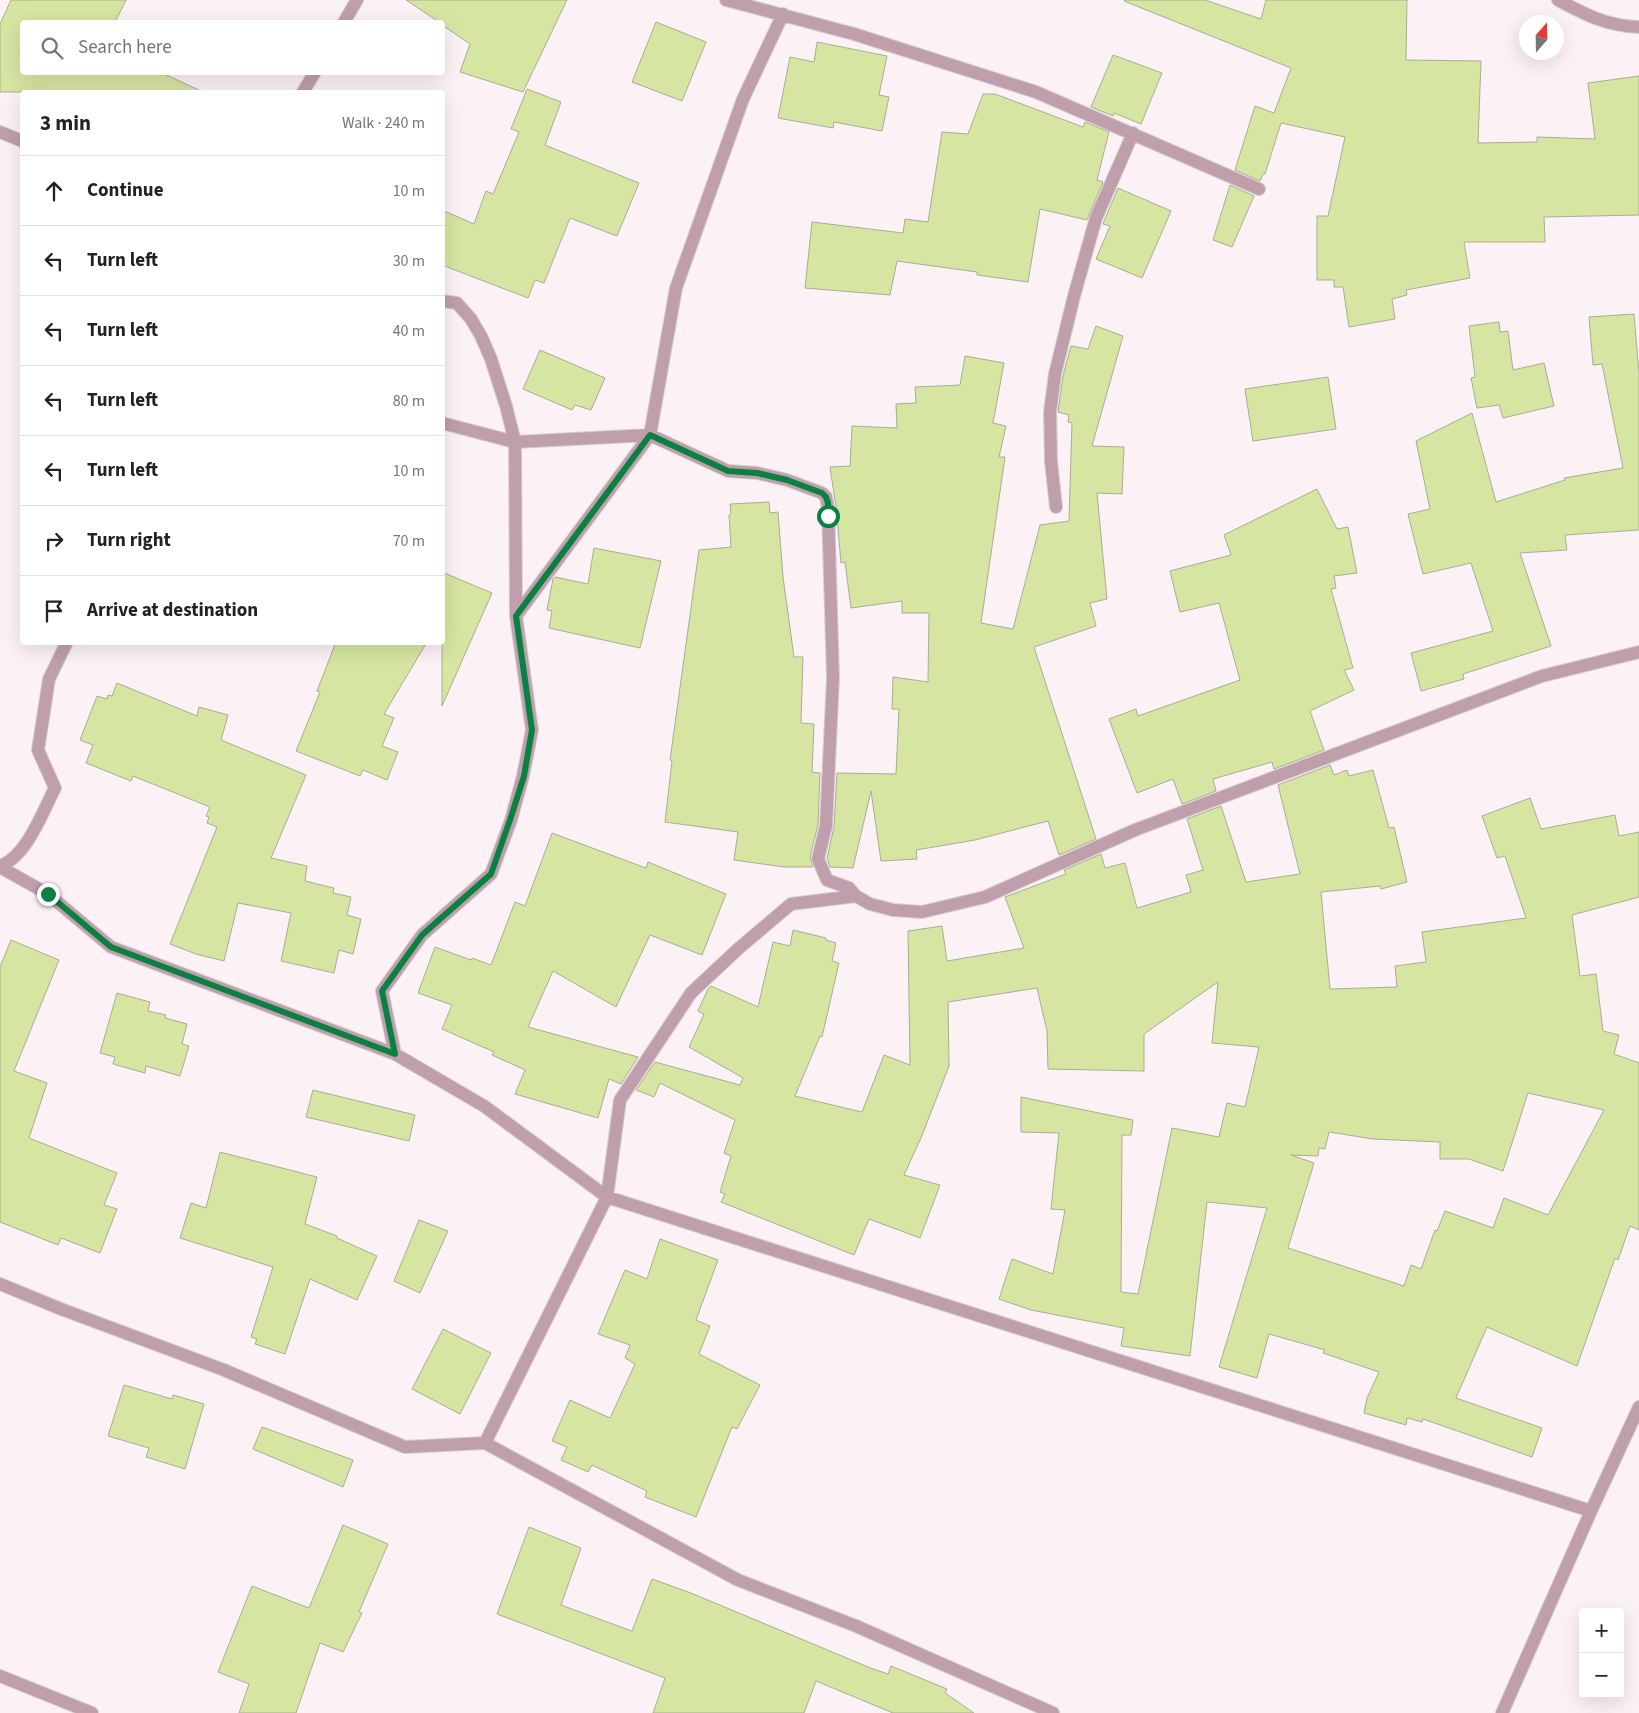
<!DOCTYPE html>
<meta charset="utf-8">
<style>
body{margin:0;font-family:"Source Sans 3",sans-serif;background:#f6f6f6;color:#222}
.controls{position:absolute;right:15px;bottom:15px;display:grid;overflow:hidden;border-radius:5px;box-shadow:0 5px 20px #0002}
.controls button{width:45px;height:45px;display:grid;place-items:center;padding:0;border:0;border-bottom:1px solid #e0e0e0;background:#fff;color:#222;font:25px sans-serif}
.compass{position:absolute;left:1519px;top:15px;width:45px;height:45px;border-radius:50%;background:#fff;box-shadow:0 5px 20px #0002;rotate:20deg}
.stop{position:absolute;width:15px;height:15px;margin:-11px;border:4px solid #0b8043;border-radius:50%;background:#fff}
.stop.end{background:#0b8043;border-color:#fff;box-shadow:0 1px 5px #0008}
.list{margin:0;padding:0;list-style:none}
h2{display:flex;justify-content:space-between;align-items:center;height:65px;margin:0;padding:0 20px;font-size:21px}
h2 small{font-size:16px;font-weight:400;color:#767676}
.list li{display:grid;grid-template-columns:32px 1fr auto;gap:15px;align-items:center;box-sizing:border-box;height:70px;padding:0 20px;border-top:1px solid #e0e0e0}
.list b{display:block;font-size:19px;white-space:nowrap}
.list em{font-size:16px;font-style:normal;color:#767676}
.icon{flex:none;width:28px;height:28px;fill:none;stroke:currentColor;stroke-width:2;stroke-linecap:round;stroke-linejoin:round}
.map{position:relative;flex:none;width:1639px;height:1713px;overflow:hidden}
.search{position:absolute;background:#fff;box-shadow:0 5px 20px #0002;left:20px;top:20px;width:425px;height:55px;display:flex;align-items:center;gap:12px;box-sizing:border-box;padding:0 18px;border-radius:5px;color:#767676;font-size:19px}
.panel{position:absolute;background:#fff;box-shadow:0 5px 20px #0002;left:20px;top:90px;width:425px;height:555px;border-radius:5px}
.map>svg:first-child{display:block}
.building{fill:#d6e5a2;stroke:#a8ae96;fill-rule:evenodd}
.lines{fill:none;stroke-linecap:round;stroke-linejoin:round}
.street-casing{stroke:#d7ccd0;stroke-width:14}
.street{stroke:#be9fab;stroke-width:12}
.route{stroke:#0b8043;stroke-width:6}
</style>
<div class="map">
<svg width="1639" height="1713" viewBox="0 0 1639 1713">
<rect width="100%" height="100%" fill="#fcf1f5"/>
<path class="building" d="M11,0H126L115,22H22V72H160L203,92H0V24Z
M406,0H567L523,92L460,72L470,44L442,25V22H439Z
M1125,0H1205L1261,19L1266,0H1407L1406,60L1481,61L1478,143L1537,142V137L1595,139L1588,83L1639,76V215L1544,217L1545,242H1464L1470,278L1406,290L1407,295L1392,299L1395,319L1349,327L1343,287H1334V280H1317V216H1328L1345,137L1281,123L1265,174H1263L1260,181L1235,170L1255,106L1274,113L1291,68L1124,1Z
M656,22L706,42L682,101L632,82Z
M817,42L887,56L879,95L889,97L882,131L834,122L833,128L778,118L790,57L814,62Z
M1113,55L1162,73L1141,124L1114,113L1113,116L1091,107Z
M527,89L561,102L545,145L639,183L617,236L570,218L544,283L535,280L528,298L442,265V210L474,224L486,191L493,194L519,132L511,129Z
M983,94H995L1083,127L1085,122L1109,132L1097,180L1103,182L1087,220L1040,209L1028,282L977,275V272L897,261L890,295L805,288L812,222L903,233L905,219L928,222L942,132L968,134Z
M1230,185L1254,196L1232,247L1213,240Z
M1118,188L1171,211L1142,278L1096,259L1110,226L1103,224L1104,221Z
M1634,314L1639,374V530L1565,535L1567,550L1520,553L1551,646L1463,674L1464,679L1421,691L1411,653L1493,631L1471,563L1423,574L1408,514L1430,509L1416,441L1472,413L1496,502L1565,480L1564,478L1623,468L1602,364L1593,365L1589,317Z
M1499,322L1500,332L1508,331L1513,370L1544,363L1554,406L1503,418L1499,405L1477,408L1471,378L1475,377L1469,326Z
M1096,326L1123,336L1092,446L1124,447L1122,494L1097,493L1107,599L1090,603L1096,626L1034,647L1096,839L1059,855L1048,821L975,840L916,850L917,859L881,861L871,791L853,868L830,867L827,858L834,827L837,773L896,774L899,709H892L893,677L928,682L929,613H902V601L851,608L845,562L841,563L836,507L830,467L850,466L852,426L897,428L896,404L916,403L915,387L960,385L965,356L1004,363L993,423L1006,426L999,457H1005L981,623L1013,629L1040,525L1069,521L1072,423L1068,422L1069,415L1058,412L1063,376L1071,346L1088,349Z
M540,350L605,378L591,410L575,405L572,410L523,389Z
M1328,377L1336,429L1253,441L1245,389Z
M1317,489L1337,529L1348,527L1357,573L1334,576L1336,588L1331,589L1353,668L1344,670L1354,690L1310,711L1324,750L1274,769L1272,762L1213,779L1216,791L1182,804L1173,779L1137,793L1109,719L1136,709L1138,716L1240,680L1219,603L1180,612L1170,571L1231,555L1224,535Z
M769,502L770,513L778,512L783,577L794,657H803L801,723L814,724L812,772L820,773L818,825L810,857L813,867H784L734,860L738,832L665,822L672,761L670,760L699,550L731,547L729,515L731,514L730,504Z
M594,548L661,561L640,648L549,628L552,611L547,610L553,579L555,577L588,584Z
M442,572L492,593L442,706Z
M336,642H427L384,714L394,718L382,746L398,752L387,780L363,770L360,776L296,751L320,692L317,691Z
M117,683L197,716L199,707L228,715L221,740L306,775L271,858L307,866L305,881L334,888L333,893L351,897L347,915L361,919L353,954L339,950L334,973L281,961L291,913L238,903L224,961L196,954L170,944L217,827L207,823L209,817L206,816L210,807L133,776L131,781L86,763L93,745L80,740L97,696L107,699L108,695L112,696Z
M1330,765L1334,775L1347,770L1349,776L1373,770L1389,828L1394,827L1407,882L1381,889L1380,886L1321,892L1330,989L1397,987L1395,966L1426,962L1422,932L1526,918L1505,856L1497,858L1482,816L1530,798L1541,829L1615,815L1619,836L1639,832V897L1572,915L1580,976L1596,974L1603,1031L1619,1035L1614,1054L1639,1063V1230L1630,1226L1618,1260L1615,1258L1577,1366L1487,1327L1456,1398L1542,1428L1532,1457L1423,1419L1422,1422L1407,1418L1406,1425L1364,1413L1367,1398L1379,1372L1323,1353L1325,1350L1269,1334L1257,1378L1219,1367L1267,1208L1207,1202L1190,1356L1121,1346L1124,1328L1031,1310L999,1299L1012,1259L1053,1274L1065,1210L1051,1209L1059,1133L1021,1132V1097L1133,1120L1131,1135H1122L1121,1292L1138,1294L1172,1128L1219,1137L1227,1103L1245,1107L1259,1047L1212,1043L1218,982L1144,1034V1071L1048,1069L1047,1031L1037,988L948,1002L949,1066L921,1138L904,1175L940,1185L920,1238L869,1219L854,1255L721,1202L725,1194L720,1192L731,1156L724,1153L735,1120L660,1083L654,1097L636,1090L655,1062L740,1085L743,1078L689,1047L704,1014L698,1011L708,989L711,986L758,1007L773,942L790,946L793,930L826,938V940L836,943L832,961L839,963L822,1037L820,1036L795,1096L862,1112L884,1055L910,1065L908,931L942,926L947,961L1024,948L1005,897L1066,874L1064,870L1101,854L1105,868L1125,863L1137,908L1191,892L1186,875L1203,870L1187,819L1221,806L1246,882L1300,874L1278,785ZM1528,1093L1604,1110L1548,1215L1504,1198L1493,1228L1445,1211L1437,1231L1435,1230L1421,1269L1411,1265L1404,1286L1288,1248L1314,1163L1291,1155L1318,1156L1319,1148L1325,1149L1329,1132L1373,1139L1440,1142V1159H1469L1503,1171Z
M552,833L646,868L648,862L726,894L702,955L650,935L616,1007L553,971L528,1027L638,1057L621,1084L609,1079L598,1118L515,1094L525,1070L492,1055L494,1052L442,1029L452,1005L418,993L435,947L471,960L472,958L491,965L515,902L525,906Z
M11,940L59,960L14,1071L47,1083L29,1138L117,1173L104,1205L117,1209L100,1253L61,1238L58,1245L0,1222V967Z
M117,993L150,1002L148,1011L166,1015L165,1018L187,1024L182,1044L189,1046L180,1076L146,1066L145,1073L113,1064L115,1057L100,1053Z
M313,1090L415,1115L409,1141L306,1117Z
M220,1152L317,1177L305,1224L337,1236V1238L377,1256L357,1300L310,1279L285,1354L255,1344L257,1339L251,1337L273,1267L180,1238L191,1203L206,1208Z
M419,1220L448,1231L420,1293L394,1281Z
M660,1239L718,1260L696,1320L710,1326L699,1354L760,1385L737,1429L732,1427L696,1517L645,1497L647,1491L592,1465L588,1472L561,1460L567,1447L552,1441L570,1400L610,1418L635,1364L625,1358L630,1345L598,1334L625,1270L647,1279Z
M443,1329L491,1353L460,1414L412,1389Z
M124,1385L172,1399L173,1395L204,1404L185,1469L146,1457L149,1448L108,1436Z
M262,1427L353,1460L343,1487L253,1449Z
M343,1525L388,1544L359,1612L362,1613L343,1652L320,1643L296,1713H239L249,1684L218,1672L252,1586L309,1608Z
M529,1527L581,1548L561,1605L632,1631L652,1579L691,1593L873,1669L888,1674L891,1666L947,1689L945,1693L974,1713H893L816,1681L804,1713H653L665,1678L497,1614Z"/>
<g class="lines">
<defs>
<path id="street" d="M726,0L854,34L1036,92L1259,189
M1558,0C1586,15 1607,26 1639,27
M344,22L357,0
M303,92L315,72
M0,132L22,141
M442,423L515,442L650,435L728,471L757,473L787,480L822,493L826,497L828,508L833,678L826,826L818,859L827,880L849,888L856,896L870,904L893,910L922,912L985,897L1135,830L1542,676L1639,652
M1056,507L1051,461L1050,412L1055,374L1074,296L1096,218L1133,133
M516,616L650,435L676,288L743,99L783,14
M0,866C27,856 42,813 55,788L38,750L49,679L67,642
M0,867L48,894L111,947L395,1054L484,1106L607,1197L1591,1511
M395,1054L382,991L422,935L491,874L511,820L523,776L532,730L516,616L515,442L506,406L491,359L481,336L471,319L457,303L442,301
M0,1284L61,1309L224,1370L405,1447L485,1443L738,1580L856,1626L1053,1713
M485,1443L607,1197L620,1100L691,993L738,949L791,904L856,896
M0,1676L92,1713
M1502,1713L1591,1511L1639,1407"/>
</defs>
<use href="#street" class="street-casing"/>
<use href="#street" class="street"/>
</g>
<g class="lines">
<path class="route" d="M48,894L111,947L395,1054L382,991L422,935L491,874L510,820L524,776L532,730L516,616L650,435L728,471L757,473L787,480L822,493L826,497L828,503V516"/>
</g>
</svg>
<div class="controls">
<button>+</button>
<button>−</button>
</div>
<svg class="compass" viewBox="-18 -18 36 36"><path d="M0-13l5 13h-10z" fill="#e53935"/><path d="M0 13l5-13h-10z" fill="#767676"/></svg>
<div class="stop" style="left:828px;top:516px"></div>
<div class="stop end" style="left:48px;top:894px"></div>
<div class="search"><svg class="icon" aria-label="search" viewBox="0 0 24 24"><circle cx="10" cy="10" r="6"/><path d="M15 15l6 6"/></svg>Search here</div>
<section class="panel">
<h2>3 min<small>Walk · 240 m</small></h2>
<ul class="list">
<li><svg class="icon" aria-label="ahead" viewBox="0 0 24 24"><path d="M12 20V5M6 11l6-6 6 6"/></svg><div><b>Continue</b></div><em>10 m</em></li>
<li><svg class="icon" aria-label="left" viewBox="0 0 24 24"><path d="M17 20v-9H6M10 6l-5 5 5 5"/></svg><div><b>Turn left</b></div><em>30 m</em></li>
<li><svg class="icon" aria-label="left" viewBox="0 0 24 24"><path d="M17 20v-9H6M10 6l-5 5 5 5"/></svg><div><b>Turn left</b></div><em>40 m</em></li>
<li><svg class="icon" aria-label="left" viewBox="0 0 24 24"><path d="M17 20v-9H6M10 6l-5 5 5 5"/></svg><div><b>Turn left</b></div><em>80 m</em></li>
<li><svg class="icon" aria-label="left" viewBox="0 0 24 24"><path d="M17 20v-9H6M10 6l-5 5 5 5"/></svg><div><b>Turn left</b></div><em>10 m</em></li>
<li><svg class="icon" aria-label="right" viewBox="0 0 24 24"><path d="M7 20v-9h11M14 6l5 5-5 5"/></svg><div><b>Turn right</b></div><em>70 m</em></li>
<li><svg class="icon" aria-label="arrive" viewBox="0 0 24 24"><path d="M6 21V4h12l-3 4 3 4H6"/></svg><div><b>Arrive at destination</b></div></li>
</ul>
</section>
</div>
